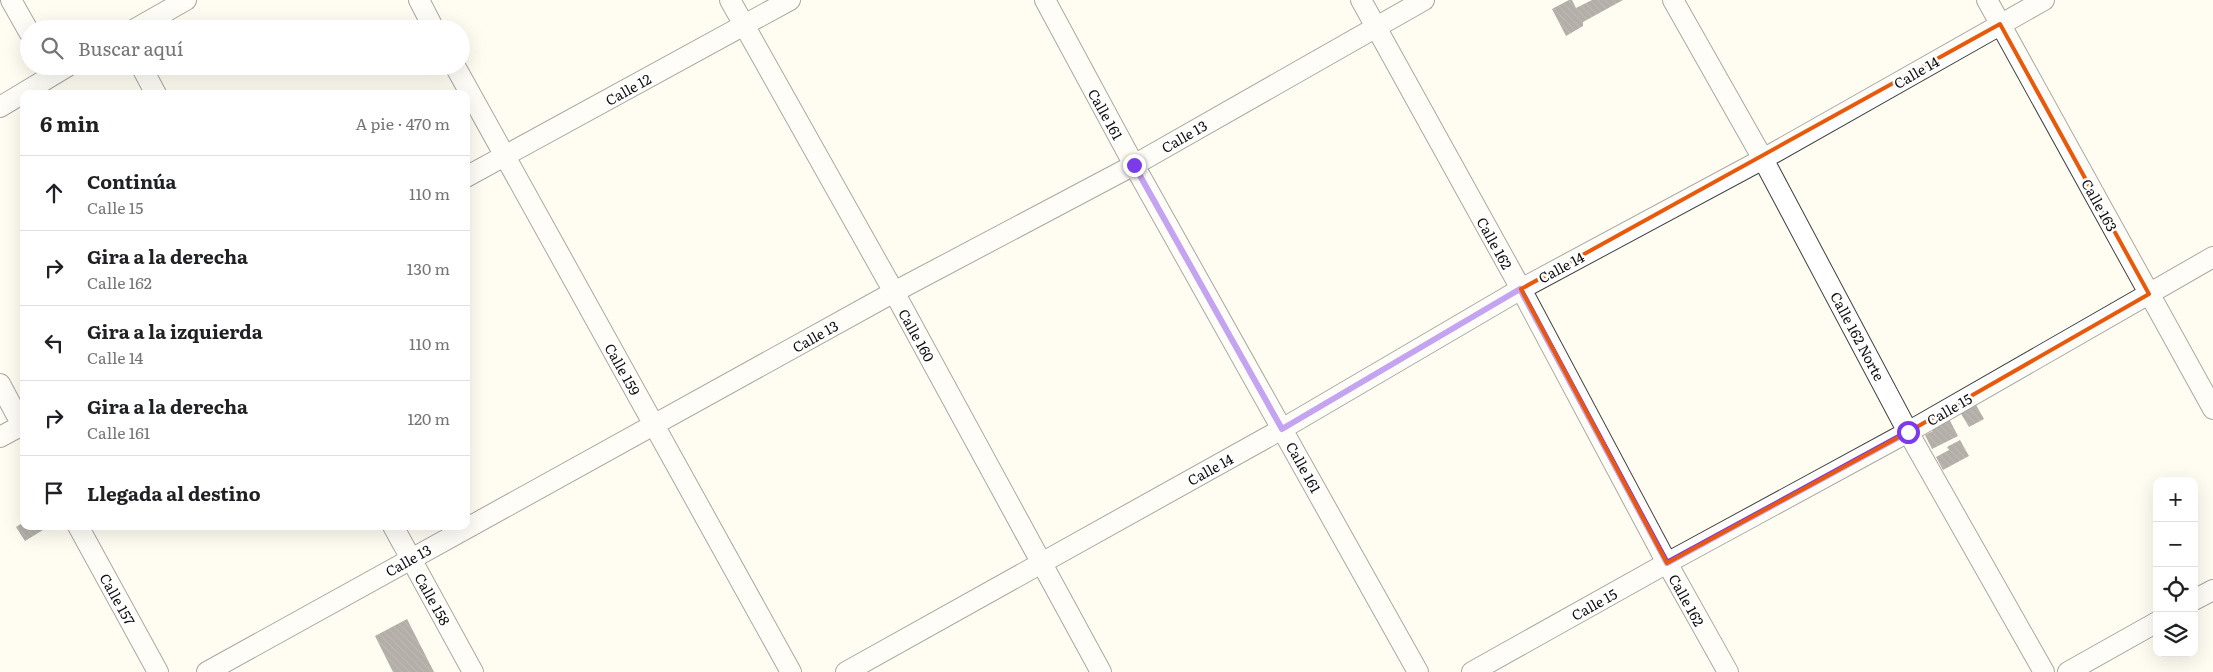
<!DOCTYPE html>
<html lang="es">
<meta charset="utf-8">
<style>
body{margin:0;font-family:Literata,serif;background:#f6f6f6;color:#202124}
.controls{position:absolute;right:15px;bottom:15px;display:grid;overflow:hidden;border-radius:10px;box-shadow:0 5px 20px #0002}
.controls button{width:45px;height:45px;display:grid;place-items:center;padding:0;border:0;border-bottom:1px solid #e0e0e0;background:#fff;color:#202124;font:25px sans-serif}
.stop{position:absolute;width:15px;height:15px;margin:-11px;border:4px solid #7c3aed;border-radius:50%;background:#fff}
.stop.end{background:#7c3aed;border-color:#fff;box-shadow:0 1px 5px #0008}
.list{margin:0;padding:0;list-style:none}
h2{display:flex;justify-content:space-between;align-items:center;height:65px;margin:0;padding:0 20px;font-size:21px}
h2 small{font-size:16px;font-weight:400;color:#757577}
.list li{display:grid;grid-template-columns:32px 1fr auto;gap:15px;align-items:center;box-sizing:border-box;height:75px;padding:0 20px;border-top:1px solid #e0e0e0}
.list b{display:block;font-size:19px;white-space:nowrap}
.list p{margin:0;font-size:16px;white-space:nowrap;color:#757577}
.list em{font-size:16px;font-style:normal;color:#757577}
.icon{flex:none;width:28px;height:28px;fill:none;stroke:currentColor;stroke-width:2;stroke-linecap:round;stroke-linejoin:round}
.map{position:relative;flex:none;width:2213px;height:672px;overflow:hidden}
.search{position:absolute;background:#fff;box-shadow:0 5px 20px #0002;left:20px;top:20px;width:450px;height:55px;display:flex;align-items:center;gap:12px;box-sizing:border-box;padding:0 18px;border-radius:28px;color:#757577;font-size:19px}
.panel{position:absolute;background:#fff;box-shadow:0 5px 20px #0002;left:20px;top:90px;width:450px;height:440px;border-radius:10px}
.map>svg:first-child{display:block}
.building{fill:url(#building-back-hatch)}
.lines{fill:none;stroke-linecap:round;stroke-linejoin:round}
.minor-casing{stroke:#434343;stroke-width:22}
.minor{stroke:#fff;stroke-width:20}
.route{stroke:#7c3aed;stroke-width:6}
.marked{fill:none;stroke:#e8590c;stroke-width:4;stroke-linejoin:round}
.labels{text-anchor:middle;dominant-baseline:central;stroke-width:5;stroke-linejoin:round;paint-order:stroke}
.street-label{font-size:14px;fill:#101010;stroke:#fff}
</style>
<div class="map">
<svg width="2213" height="672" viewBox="0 0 2213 672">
<defs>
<pattern id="building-back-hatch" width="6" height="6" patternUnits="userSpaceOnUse" patternTransform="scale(1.25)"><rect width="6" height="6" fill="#58504c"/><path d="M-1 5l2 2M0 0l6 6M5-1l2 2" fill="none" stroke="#6b6561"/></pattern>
</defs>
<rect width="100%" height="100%" fill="#fffcf2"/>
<path class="building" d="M1569,0H1572L1576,8L1592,0H1623L1583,22V26L1566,36L1552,9Z
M1975,403L1984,419L1969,427L1960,412Z
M1948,417L1958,436L1932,449L1925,435L1933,431L1930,426Z
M1960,440L1969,456L1943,470L1936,457L1949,450L1947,447Z
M24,522V526H41L43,530L25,541L16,527Z
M407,619L434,672H393L375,636Z"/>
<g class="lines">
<defs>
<path id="minor" d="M11,0L29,32
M419,0L434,29
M730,0L894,292L1101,672
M1045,0L1134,165L1418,672
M1361,0L1521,289L1667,563L1728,672
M1673,0L1763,159L1908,432L2044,672
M1987,0L2213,409
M135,29L186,0
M141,66L156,94
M455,66L791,672
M0,107L68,66
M466,177L790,0
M0,384L24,429
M0,437L24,424
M78,526L158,672
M393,526L473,672
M2194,600L2213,590
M207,672L894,292L1134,165L1424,0
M846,672L1282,429L1521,289L1763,159L2044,0
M1472,672L1667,563L1908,432L2213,257
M2068,672L2157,622"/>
</defs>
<use href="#minor" class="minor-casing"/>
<use href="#minor" class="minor"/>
</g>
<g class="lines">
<path class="route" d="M1134,165L1282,429L1520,289L1667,563L1908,432"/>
</g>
<path d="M0 0H2213V672H0ZM2000,24L2149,294L1908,432L1667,563L1521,289Z" fill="#fffcf2" fill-opacity=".55" fill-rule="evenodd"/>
<path class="marked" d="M2000,24L2149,294L1908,432L1667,563L1521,289Z"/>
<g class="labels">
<g class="street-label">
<text transform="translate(1916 72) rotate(-30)">Calle 14</text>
<text transform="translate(628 89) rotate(-29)">Calle 12</text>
<text transform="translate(1106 114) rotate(61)">Calle 161</text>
<text transform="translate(1184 136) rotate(-30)">Calle 13</text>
<text transform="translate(2100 205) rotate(61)">Calle 163</text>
<text transform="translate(1495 243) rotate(61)">Calle 162</text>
<text transform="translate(1561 267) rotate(-28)">Calle 14</text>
<text transform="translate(917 335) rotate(61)">Calle 160</text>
<text transform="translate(815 336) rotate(-29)">Calle 13</text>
<text transform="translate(1858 336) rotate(62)">Calle 162 Norte</text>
<text transform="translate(623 369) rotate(61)">Calle 159</text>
<text transform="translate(1949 409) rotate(-30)">Calle 15</text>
<text transform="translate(1304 467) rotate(61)">Calle 161</text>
<text transform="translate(1210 469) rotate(-29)">Calle 14</text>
<text transform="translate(408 560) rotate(-29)">Calle 13</text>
<text transform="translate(118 599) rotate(61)">Calle 157</text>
<text transform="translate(433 599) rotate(61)">Calle 158</text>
<text transform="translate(1687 600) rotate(61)">Calle 162</text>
<text transform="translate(1594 604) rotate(-29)">Calle 15</text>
</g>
</g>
</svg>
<div class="controls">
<button>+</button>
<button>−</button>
<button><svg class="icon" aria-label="locate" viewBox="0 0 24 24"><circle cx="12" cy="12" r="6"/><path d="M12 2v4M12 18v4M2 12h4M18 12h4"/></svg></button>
<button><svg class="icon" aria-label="layers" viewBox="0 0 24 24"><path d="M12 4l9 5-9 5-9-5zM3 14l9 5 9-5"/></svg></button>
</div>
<div class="stop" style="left:1908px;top:432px"></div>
<div class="stop end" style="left:1134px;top:165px"></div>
<div class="search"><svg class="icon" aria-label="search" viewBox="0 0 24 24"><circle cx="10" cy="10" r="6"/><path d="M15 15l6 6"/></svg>Buscar aquí</div>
<section class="panel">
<h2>6 min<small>A pie · 470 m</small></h2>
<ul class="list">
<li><svg class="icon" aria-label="ahead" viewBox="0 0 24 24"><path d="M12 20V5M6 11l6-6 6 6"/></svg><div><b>Continúa</b><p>Calle 15</p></div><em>110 m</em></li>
<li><svg class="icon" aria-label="right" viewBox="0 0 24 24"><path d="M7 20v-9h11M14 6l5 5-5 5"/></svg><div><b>Gira a la derecha</b><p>Calle 162</p></div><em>130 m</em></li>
<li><svg class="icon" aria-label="left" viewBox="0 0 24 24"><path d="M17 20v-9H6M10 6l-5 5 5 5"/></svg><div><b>Gira a la izquierda</b><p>Calle 14</p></div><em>110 m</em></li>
<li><svg class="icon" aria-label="right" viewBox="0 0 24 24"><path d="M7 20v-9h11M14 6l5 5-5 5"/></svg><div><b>Gira a la derecha</b><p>Calle 161</p></div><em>120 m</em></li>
<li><svg class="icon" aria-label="arrive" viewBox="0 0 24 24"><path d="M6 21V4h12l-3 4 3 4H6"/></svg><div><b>Llegada al destino</b></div></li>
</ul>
</section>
</div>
